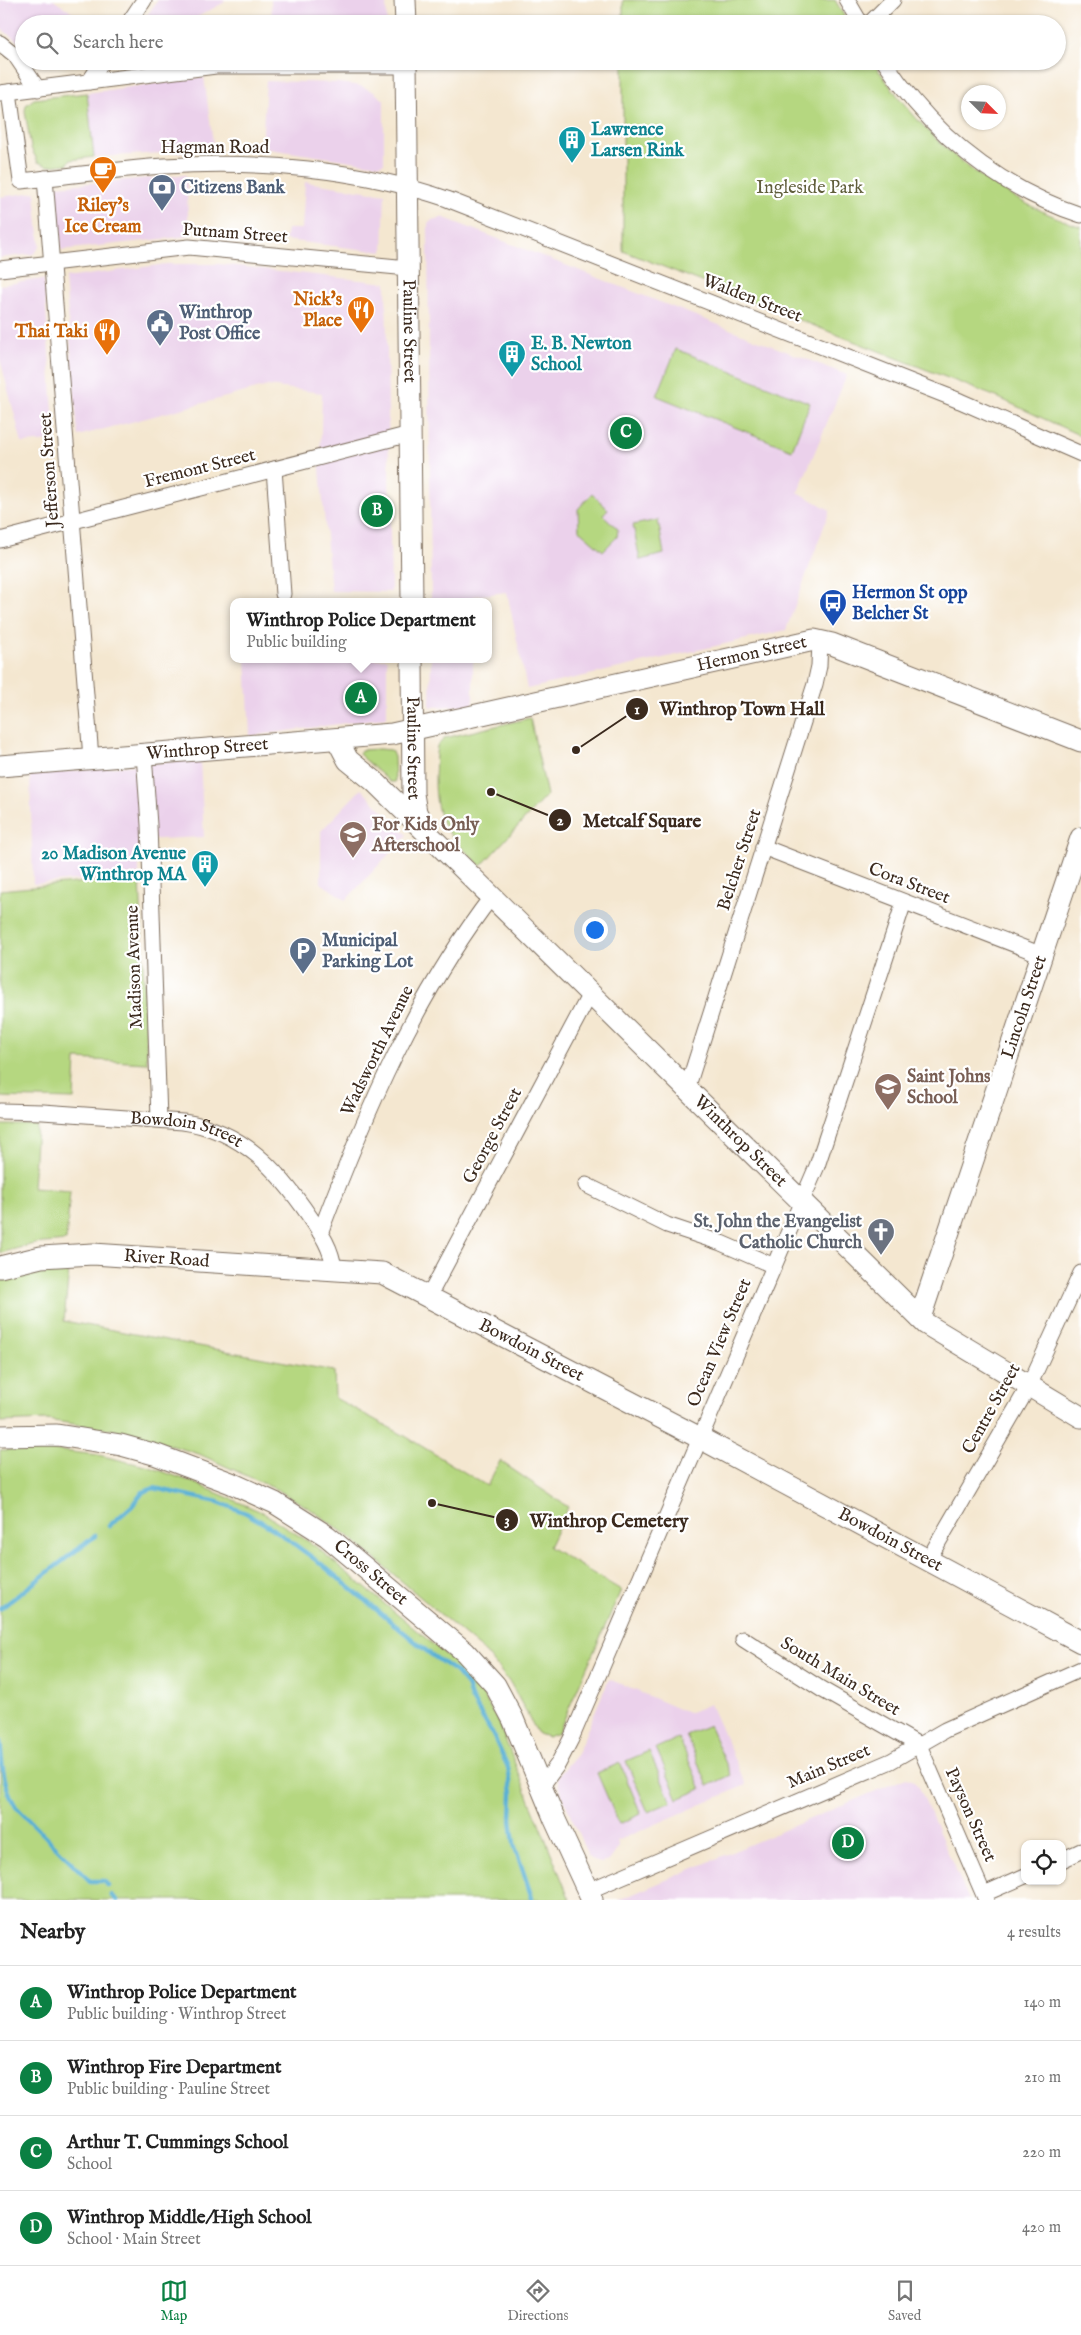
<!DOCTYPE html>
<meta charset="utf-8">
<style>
body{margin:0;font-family:"IM FELL English",serif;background:#f2f2f2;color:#222}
.controls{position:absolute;right:15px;bottom:15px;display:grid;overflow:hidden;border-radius:10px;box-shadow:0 1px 4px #0004}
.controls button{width:45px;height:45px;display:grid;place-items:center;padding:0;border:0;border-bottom:1px solid #e0e0e0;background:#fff;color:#222;font:25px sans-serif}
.compass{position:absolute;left:961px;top:85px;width:45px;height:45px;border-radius:50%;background:#fff;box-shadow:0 1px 4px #0004;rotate:114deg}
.you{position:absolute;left:594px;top:929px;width:18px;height:18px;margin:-12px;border:4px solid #fff;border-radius:50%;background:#1a73e8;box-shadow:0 0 0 8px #1a73e833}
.badge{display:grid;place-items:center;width:32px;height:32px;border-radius:50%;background:#0b8043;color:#fff;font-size:16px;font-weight:700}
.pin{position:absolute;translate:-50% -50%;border:2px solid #fff;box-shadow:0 1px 5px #0006}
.popup{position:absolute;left:230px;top:598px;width:262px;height:65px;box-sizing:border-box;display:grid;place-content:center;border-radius:10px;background:#fff;filter:drop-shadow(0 1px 4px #0005);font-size:16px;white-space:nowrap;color:#767676}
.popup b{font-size:19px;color:#222}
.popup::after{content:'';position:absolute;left:50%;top:100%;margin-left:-10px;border:10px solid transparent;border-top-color:#fff}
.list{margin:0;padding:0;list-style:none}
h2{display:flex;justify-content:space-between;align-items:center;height:65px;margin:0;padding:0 20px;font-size:21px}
h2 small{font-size:16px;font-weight:400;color:#767676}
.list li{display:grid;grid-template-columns:32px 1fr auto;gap:15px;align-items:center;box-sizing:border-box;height:75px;padding:0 20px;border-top:1px solid #e0e0e0}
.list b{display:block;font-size:19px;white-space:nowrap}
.list p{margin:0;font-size:16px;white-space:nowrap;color:#767676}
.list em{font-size:16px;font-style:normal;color:#767676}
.icon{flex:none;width:28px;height:28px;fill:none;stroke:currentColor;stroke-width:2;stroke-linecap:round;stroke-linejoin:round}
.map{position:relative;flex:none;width:1081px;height:1900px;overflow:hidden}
.search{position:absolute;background:#fff;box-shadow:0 1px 4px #0004;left:15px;right:15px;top:15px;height:55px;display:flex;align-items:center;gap:12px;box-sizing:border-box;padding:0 18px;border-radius:28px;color:#767676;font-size:19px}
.sheet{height:365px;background:#fff}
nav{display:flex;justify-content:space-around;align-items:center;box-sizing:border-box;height:70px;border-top:1px solid #e0e0e0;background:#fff;font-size:14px;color:#767676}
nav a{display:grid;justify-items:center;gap:2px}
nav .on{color:#0b8043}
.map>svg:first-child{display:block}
.built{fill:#ebd1eb}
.green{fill:#b5d780;stroke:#78804f}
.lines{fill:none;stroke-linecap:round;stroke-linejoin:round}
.stream{stroke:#58b0d5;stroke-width:4.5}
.street-casing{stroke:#7c6c5c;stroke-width:17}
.secondary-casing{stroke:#7c6c5c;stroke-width:23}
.street{stroke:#fff;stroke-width:15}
.secondary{stroke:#fff;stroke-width:21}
.labels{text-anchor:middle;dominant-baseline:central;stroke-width:4.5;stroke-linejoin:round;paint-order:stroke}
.culture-label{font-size:18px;font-weight:bold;fill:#0d838f;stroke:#fff;text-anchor:start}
.street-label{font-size:18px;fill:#3b2a1e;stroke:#fff}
.service-label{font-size:18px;font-weight:bold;fill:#4e5e75;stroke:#fff;text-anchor:start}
.park-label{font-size:18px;fill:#605e3b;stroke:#fff}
.food-label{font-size:18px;font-weight:bold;fill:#c56008;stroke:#fff;text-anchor:end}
.transit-label{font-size:18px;font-weight:bold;fill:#164399;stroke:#fff;text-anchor:start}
.education-label{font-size:18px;font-weight:bold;fill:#785e54;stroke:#fff;text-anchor:start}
.worship-label{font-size:18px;font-weight:bold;fill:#5b616d;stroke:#fff;text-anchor:end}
.leader{fill:none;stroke:#3b2a1e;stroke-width:2}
.callout-dot{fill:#3b2a1e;stroke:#fff;stroke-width:2}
.mark-label{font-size:15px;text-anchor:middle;font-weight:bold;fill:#fff}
.callout-label{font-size:19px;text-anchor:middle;font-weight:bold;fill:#3b2a1e;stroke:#fff;stroke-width:4.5;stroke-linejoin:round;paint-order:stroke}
</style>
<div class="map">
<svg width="1081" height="1900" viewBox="0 0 1081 1900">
<rect width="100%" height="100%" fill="#fff"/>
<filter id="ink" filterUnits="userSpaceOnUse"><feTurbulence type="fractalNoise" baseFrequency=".02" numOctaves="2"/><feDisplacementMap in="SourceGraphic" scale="10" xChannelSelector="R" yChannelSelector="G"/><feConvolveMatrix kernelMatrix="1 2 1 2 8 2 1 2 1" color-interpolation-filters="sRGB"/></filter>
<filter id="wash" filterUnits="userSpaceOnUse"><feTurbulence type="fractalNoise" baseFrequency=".0096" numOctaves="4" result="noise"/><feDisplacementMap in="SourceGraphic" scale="20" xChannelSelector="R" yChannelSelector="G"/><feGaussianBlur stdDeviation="1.12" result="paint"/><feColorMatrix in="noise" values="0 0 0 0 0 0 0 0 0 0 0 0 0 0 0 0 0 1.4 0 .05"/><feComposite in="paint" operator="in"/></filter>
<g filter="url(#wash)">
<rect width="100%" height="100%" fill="#f4e7d0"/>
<path class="built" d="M0,0H53L90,24H24V46L0,28Z
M158,0H223L225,2L190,21L189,24H141Z
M271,0H386L387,24H272Z
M204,77L214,150L94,157L87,93Z
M266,81L339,83L361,86L374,92L384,100V163L379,165L262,148Z
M186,175L189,236L61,250L56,186Z
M305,182L385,194L383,252L285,240L287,229H302Z
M35,192L40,247L33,254L0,258V197Z
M442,217L847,375L798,492L830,510L786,630L527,689L507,592L473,596V602H431L428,231V224L432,220Z
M167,264H219L386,283L391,592L331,591L320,469L322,393L268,386L78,436L65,278Z
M44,279L55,441L22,443L0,359V285Z
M246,659H387V716L383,718L250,736Z
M431,659H473V705L430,707Z
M200,759L204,837L139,840V874L33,884L30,775Z
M361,789L407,835L346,900L321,883V831Z
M609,1679L688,1713L710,1704L746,1785L617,1841L619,1847L609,1861L601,1863L594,1861L588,1856L559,1788L558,1780L559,1775L577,1754Z
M904,1779L912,1780L919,1787L969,1900H619Z"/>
<path class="green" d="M623,0H835L849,24H623Z
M623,61H872C929,144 986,193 1081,227V436L999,398L623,251Z
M87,93L94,157L70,160L68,164L48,166L38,162L31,148L25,111L26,105L34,99Z
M676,349L810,403L792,450L657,396Z
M592,494L608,509L603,515L618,529L617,537L603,551L579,530L578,509Z
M658,520L664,554L640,560L633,525Z
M530,718L547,795L481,866C448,834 435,826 435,777C436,767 435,756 437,746L445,738Z
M379,749L391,750L394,757L395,782H390L359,754L361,750Z
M140,877L147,1063L76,1059L74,1099L0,1097V890Z
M0,1125H37L33,1188L70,1191L66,1241L34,1244L0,1253Z
M69,1269L64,1321L334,1371L335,1398L405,1436L487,1486L500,1461L568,1507L549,1547L621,1590L558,1733L547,1737L538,1734L511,1684L486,1653L351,1538L309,1508L280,1491L199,1454L127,1432L47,1420L0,1422V1281L33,1272Z
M44,1449L98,1455L150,1467L192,1482L264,1513L315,1546L458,1665L482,1693L499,1724L570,1900H0V1450Z
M709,1725L731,1775L708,1786L686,1735Z
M679,1738L701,1789L678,1799L656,1748Z
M649,1751L671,1802L648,1812L626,1761Z
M620,1763L641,1814L619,1824L597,1773Z"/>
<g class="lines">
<path class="stream" d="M109,1526L132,1506L143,1492L154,1488L218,1502L246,1513L272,1528L320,1563L429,1653L456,1672L467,1685L471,1698L492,1733L508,1767L512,1793L511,1819L514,1844L532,1898
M0,1609L95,1536
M0,1741C2,1764 3,1786 16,1807L90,1881H104L108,1886
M111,1895L117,1900"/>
</g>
</g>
<g filter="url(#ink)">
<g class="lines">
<defs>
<g id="street">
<path d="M847,0L861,24"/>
<path d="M128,24L144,0"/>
<path d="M869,24L893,0"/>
<path d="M0,43L15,55L38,89"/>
<path d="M884,61C933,135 997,187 1081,215"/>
<path d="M89,82L103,61"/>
<path d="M9,92L21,181C69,176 117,169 165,166C257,160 360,169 447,199L960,401L1081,454"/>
<path d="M0,93L216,66H406"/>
<path d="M45,178L91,758"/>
<path d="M0,269L189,247L408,268"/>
<path d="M274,469L283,594"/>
<path d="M0,540L410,434"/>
<path d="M144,754L149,825L159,1119"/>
<path d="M763,847L1042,955"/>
<path d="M687,1089L815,684L819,666L820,640"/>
<path id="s1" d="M0,1111L43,1112L183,1122C242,1130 278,1170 310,1217C321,1233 332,1249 334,1269"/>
<path d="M586,1185L667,1225L721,1243L774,1266"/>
<path d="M320,1233C365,1114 414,998 492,896"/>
<path d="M429,1296L590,994"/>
<path d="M928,1560L1029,1386L1081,1273"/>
<path d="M743,1639L821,1689L919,1745L986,1900"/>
<path d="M541,1787L558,1764L571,1739L817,1166L904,902"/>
<path d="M1062,1860L1081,1851"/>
<path d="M588,1891L891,1761L945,1730L1081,1669"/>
<path d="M984,1894L1025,1876"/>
</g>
<g id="secondary">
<path d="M405,0L406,24"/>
<path id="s2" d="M406,61L412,602"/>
<path id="s3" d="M412,659L413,794L416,812L423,826"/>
<path id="s4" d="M337,739L348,760L374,781L427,833L926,1324L1081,1417"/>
<path id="s5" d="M0,766L392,734L814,640L832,644L1081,741"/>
<path id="s6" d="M0,1267L41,1257L93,1254L382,1273L700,1438L1081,1642"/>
<path id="s7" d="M920,1318L1081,838"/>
<path id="s8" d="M0,1436L57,1435L121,1445L157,1455L231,1483L275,1503L327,1536L465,1652L495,1685L513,1719L555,1820L592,1900"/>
</g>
</defs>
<use href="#street" class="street-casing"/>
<use href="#secondary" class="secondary-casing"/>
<use href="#street" class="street"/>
<use href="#secondary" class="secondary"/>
</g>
</g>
<defs>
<symbol id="building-pin" viewBox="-11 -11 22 30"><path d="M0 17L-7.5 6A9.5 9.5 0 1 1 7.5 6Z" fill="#0f9aa8" stroke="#fff"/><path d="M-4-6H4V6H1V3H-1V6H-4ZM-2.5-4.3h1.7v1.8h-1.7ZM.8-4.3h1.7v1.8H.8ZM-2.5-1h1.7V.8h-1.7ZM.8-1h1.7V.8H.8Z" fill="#fff"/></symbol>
<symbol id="cafe-pin" viewBox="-11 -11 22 30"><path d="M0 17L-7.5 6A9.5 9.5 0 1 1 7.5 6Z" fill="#e8710a" stroke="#fff"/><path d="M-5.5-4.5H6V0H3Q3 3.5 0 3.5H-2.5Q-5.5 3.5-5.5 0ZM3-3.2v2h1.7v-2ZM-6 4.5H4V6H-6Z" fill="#fff"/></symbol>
<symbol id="bank-pin" viewBox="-11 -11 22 30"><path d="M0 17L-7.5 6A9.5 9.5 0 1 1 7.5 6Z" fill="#5c6f8a" stroke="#fff"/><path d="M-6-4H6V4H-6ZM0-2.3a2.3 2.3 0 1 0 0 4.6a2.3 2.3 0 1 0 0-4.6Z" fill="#fff"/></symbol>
<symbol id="restaurant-pin" viewBox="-11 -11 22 30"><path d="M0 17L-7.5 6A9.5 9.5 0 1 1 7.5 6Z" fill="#e8710a" stroke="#fff"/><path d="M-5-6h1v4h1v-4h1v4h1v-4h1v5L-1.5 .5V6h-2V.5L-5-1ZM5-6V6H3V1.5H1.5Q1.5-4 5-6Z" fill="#fff"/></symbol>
<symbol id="civic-pin" viewBox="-11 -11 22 30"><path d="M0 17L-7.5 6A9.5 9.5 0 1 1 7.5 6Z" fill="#5c6f8a" stroke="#fff"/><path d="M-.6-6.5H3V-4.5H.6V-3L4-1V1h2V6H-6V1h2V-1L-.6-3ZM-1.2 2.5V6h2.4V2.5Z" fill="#fff"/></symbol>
<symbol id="bus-pin" viewBox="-11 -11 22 30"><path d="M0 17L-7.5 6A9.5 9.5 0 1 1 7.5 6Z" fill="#1a4fb4" stroke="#fff"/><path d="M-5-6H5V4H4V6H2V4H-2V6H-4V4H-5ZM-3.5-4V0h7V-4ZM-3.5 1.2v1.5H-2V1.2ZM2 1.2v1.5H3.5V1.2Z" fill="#fff"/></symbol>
<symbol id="school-pin" viewBox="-11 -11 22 30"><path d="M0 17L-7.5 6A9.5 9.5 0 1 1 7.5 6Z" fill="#8d6e63" stroke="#fff"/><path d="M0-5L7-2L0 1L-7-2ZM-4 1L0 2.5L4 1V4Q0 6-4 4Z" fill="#fff"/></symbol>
<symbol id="parking-pin" viewBox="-11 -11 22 30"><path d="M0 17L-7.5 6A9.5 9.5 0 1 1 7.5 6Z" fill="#5c6f8a" stroke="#fff"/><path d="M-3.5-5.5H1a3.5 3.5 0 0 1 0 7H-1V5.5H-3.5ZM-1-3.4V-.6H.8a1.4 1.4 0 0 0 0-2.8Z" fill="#fff"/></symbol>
<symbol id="church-pin" viewBox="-11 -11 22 30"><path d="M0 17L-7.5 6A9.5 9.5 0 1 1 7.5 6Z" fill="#6b7280" stroke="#fff"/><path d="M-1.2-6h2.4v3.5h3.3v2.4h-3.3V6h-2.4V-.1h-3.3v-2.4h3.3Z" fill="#fff"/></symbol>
</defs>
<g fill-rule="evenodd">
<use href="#building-pin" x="556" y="124" width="32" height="43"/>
<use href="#cafe-pin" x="87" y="154" width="32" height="43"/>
<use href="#bank-pin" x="146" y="172" width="32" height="43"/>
<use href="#restaurant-pin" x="345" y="294" width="32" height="43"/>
<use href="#civic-pin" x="144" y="307" width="32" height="43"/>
<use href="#restaurant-pin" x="91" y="316" width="32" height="43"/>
<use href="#building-pin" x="496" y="338" width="32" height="43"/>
<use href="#bus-pin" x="817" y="587" width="32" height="43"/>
<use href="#school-pin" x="337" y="819" width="32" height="43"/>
<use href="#building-pin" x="189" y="848" width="32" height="43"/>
<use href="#parking-pin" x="287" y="935" width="32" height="43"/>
<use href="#school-pin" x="872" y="1071" width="32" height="43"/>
<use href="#church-pin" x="865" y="1216" width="32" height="43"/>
</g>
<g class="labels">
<g class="culture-label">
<text x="591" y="130">Lawrence<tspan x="591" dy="21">Larsen Rink</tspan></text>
<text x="531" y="344">E. B. Newton<tspan x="531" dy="21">School</tspan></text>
<text x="186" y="854" text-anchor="end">20 Madison Avenue<tspan x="186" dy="21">Winthrop MA</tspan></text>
</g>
<g class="street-label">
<text x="215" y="148">Hagman Road</text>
<text transform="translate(235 234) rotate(4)">Putnam Street</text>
<text transform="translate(752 299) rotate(21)">Walden Street</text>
<text stroke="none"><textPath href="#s2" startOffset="270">Pauline Street</textPath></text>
<text transform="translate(200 469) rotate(-14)">Fremont Street</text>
<text transform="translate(50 470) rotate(-94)">Jefferson Street</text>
<text stroke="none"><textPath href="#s5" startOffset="762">Hermon Street</textPath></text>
<text stroke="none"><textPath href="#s3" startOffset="89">Pauline Street</textPath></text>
<text stroke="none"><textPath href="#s5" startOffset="208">Winthrop Street</textPath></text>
<text transform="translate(740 860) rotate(-72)">Belcher Street</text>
<text transform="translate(909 884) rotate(21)">Cora Street</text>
<text transform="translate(135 967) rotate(-92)">Madison Avenue</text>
<text stroke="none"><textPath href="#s7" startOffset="328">Lincoln Street</textPath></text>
<text transform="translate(378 1051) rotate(-64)">Wadsworth Avenue</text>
<text stroke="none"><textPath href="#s1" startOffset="188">Bowdoin Street</textPath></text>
<text transform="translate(493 1136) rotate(-62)">George Street</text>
<text stroke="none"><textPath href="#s4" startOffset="571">Winthrop Street</textPath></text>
<text stroke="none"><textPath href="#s6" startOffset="168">River Road</textPath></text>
<text transform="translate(720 1343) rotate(-67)">Ocean View Street</text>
<text stroke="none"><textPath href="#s6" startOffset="552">Bowdoin Street</textPath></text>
<text transform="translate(992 1409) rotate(-61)">Centre Street</text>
<text stroke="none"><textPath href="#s6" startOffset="958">Bowdoin Street</textPath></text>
<text stroke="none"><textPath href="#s8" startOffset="405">Cross Street</textPath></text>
<text transform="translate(840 1677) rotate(31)">South Main Street</text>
<text transform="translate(829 1767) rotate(-23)">Main Street</text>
<text transform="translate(970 1815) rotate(66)">Payson Street</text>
</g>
<g class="service-label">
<text x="181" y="188">Citizens Bank</text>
<text x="179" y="313">Winthrop<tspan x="179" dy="21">Post Office</tspan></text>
<text x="322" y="941">Municipal<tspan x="322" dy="21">Parking Lot</tspan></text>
</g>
<g class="park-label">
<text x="810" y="188">Ingleside Park</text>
</g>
<g class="food-label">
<text x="103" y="206" text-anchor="middle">Riley’s<tspan x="103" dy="21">Ice Cream</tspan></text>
<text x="342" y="300">Nick's<tspan x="342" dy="21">Place</tspan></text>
<text x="88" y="332">Thai Taki</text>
</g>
<g class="transit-label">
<text x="852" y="593">Hermon St opp<tspan x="852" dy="21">Belcher St</tspan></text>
</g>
<g class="education-label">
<text x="372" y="825">For Kids Only<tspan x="372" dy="21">Afterschool</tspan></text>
<text x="907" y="1077">Saint Johns<tspan x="907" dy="21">School</tspan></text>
</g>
<g class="worship-label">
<text x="862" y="1222">St. John the Evangelist<tspan x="862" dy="21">Catholic Church</tspan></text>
</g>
</g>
<path class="leader" d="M576 750L637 709M491 792L560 820M432 1503L507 1520"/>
<g class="callout-dot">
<circle cx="576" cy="750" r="5"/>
<circle cx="491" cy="792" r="5"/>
<circle cx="432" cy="1503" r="5"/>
<circle cx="637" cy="709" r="12"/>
<circle cx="560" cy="820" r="12"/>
<circle cx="507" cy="1520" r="12"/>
</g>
<g class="mark-label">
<text x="637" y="714">1</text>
<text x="560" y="825">2</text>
<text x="507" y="1525">3</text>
</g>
<g class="callout-label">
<text x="742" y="715">Winthrop Town Hall</text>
<text x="642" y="827">Metcalf Square</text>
<text x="609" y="1527">Winthrop Cemetery</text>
</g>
</svg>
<div class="controls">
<button><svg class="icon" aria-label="locate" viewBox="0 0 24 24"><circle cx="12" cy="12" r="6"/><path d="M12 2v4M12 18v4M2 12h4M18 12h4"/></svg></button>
</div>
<svg class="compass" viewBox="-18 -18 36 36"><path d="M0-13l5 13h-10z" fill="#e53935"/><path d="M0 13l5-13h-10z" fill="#767676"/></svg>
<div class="you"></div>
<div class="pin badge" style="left:361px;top:698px">A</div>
<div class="popup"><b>Winthrop Police Department</b>Public building</div>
<div class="pin badge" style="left:377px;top:511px">B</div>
<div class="pin badge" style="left:626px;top:433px">C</div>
<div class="pin badge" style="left:848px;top:1843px">D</div>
<div class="search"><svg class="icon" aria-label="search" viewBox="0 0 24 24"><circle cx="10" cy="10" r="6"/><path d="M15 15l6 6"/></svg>Search here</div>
</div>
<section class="sheet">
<h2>Nearby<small>4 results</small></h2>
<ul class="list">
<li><span class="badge">A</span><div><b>Winthrop Police Department</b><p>Public building · Winthrop Street</p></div><em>140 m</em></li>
<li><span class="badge">B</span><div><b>Winthrop Fire Department</b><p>Public building · Pauline Street</p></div><em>210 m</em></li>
<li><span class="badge">C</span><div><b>Arthur T. Cummings School</b><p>School</p></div><em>220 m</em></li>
<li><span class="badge">D</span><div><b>Winthrop Middle/High School</b><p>School · Main Street</p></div><em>420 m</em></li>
</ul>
</section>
<nav>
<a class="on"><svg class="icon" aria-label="map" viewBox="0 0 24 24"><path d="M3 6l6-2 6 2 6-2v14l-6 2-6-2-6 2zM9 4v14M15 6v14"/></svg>Map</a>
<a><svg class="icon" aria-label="directions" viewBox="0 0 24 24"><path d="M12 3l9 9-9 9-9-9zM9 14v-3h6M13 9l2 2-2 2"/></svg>Directions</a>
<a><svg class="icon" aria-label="saved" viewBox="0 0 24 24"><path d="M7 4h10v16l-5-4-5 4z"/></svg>Saved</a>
</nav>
